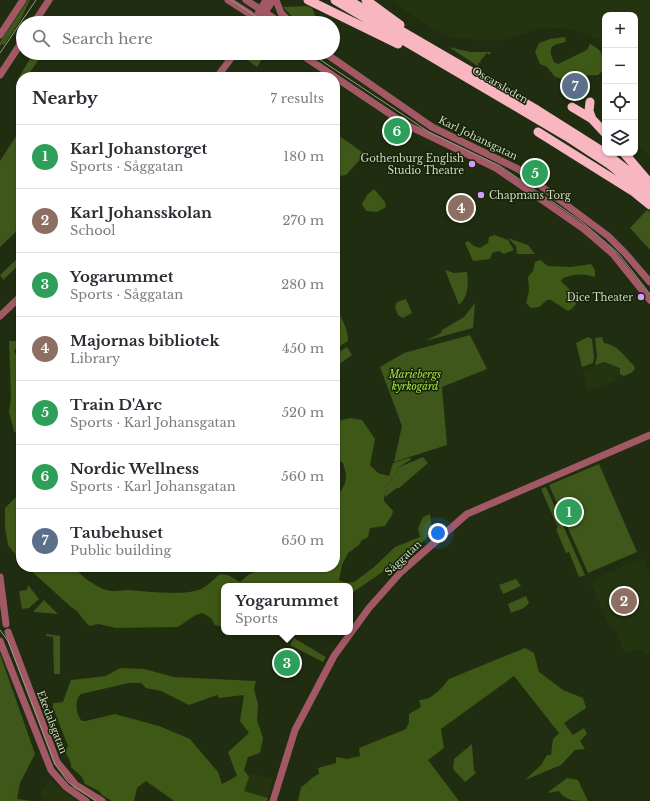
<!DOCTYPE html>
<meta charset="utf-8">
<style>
body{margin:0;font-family:"Libre Baskerville",serif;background:#f2f2f3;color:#2b2b33}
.controls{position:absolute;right:12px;top:12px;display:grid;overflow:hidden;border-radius:8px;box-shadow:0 1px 3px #0004}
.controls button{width:36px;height:36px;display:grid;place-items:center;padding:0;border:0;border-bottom:1px solid #e1e1e2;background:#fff;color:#2b2b33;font:20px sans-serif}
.you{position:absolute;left:438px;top:533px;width:14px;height:14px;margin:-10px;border:3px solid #fff;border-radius:50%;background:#1a73e8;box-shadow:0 0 0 6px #1a73e833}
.badge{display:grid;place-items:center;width:26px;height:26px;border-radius:50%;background:#0f766e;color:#fff;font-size:13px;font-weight:700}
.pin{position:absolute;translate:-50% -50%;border:2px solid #fff;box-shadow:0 1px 4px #0006}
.popup{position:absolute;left:221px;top:583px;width:132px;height:52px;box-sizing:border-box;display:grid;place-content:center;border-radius:8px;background:#fff;filter:drop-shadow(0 1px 3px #0005);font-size:13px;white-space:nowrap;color:#7c7c81}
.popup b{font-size:15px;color:#2b2b33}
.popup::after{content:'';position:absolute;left:50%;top:100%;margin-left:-8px;border:8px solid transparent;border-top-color:#fff}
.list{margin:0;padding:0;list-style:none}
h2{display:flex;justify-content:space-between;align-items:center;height:52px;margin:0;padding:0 16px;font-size:17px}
h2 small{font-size:13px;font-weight:400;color:#7c7c81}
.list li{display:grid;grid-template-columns:26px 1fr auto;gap:12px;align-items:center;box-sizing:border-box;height:64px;padding:0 16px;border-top:1px solid #e1e1e2}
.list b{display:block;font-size:15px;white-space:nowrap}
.list p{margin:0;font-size:13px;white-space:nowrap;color:#7c7c81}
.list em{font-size:13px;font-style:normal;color:#7c7c81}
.icon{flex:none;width:22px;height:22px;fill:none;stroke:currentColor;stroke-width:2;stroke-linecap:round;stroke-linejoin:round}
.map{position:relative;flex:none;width:650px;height:801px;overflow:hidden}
.search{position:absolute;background:#fff;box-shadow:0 1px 3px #0004;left:16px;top:16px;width:324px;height:44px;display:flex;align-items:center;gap:10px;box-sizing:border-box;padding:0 14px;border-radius:22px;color:#7c7c81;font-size:15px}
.panel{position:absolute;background:#fff;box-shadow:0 1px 3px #0004;left:16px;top:72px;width:324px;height:500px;border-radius:16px}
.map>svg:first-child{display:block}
.built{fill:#253410}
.green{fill:#3f571b}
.forest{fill:#3e5816;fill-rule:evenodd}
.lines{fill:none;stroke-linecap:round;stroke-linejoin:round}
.tertiary{stroke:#a35866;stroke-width:7}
.trunk{stroke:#f8b6c1;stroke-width:9}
.tram{stroke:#949d88;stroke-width:1}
.poi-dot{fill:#d29dfd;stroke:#172307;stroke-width:1.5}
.labels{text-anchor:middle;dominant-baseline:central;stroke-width:3;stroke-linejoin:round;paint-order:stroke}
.street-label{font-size:10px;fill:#d0d8c7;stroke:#172307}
.poi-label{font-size:10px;fill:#d0d8c7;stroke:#172307;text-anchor:end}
.park-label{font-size:10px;font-style:italic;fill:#a6e449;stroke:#172307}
</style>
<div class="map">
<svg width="650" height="801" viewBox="0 0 650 801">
<rect width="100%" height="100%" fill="#202d10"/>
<path class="built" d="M392,0H650V157L635,143V15H605V42L576,30L555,28L538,29L505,40L485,41L449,37L433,30Z
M604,361L621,368L620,374L615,381L587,392L583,371Z
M643,558L650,573V652L645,654L642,649L624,652L614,627L610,628L590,581Z
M250,773L273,779L268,798L244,791Z
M50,781L55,786L76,801H45L40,795L42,789Z"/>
<path class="green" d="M28,0H30L20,21L4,45L2,44L0,46V42Z
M307,6L312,8L318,23H298L283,7Z
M449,47L470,52H491L490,55L487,53L480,61L482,64L479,62L478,64L479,67Z
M243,53H266L257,67L241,55Z
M31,57L38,61L30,72L37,77H21V81L18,79Z
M20,130L21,223L15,230L21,225V227L0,247V161Z
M335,133L365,154L346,175L340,176L335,165Z
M647,210L650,212V250L630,228Z
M508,238L528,245L535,254H517L516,246Z
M21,255V263L3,280L0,275Z
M445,270L454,273L467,272C469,283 468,298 459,305Z
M406,299L412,313L403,318L398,315L395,307L397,302Z
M475,303L473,328L425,341L441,333L442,330L464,317Z
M470,335L487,369L442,387L447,445L394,462L402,426L380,367L404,353Z
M588,337L592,339L594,357L593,363L582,367L576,343Z
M602,337L604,343C618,345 624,356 634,366L635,369L631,373L624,376L620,374V368L604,362L595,365L597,356L595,338Z
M347,347L352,355L338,365L335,360V354Z
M423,457L428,463L399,488H397L385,497L384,494V488L398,472L397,468Z
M599,464L637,552L588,573L549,485Z
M546,487L585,575L579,577L569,552L566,553L556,529L558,528L541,489Z
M516,579L521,586L503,594L499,585Z
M28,585L39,599L29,608L22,609L19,591L27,590Z
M526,596L529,603L524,608L511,613L508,604Z
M44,600L58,614L33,612Z
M46,634L60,636V674H54L53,637L46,636Z
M294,638L324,656L326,657L323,662L290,645Z
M0,654L35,754L20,783L17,799L32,801H0Z
M472,744L474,770L476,773L465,782L453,769L454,759Z"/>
<path class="forest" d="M565,37L566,42C551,45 547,47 554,62L558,64L587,50L590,44C602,50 605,56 605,69L598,75L576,76L566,80L555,77L547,67L540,64L535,52L539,43L550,39Z
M374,189L385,202L386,207L377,212L366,211L362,204L367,195Z
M495,235L508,240L514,250L504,254L499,251L492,253L490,259L473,261L465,243L468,241L474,246L480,248L488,243L489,237Z
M540,260L548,266L571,267L591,264L595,270V277C583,273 574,274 563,278L561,281C570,291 587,300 568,311L551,300H547L539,307L531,308L526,303L529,291L528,277L533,271L535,262Z
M335,307C342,318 348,329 348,341L335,349Z
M9,341H20L19,346L14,351L18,358H21V427L16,430L21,437V441L19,436L14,431L9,412L11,398Z
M350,418L362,420L375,439L370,465L378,473L389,476L393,463L409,458L412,459L397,468L398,472L384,488V501L393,511L392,515L385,526L370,528L368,537L362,540L359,545L348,553L342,565L339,580L346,583L354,582L373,568L395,547L420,537L418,528L423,517L430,514C431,520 432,527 430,533C427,541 400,561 392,570L388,568L352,593L350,594V586H224V627L215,625L211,618L202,613L194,616L178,627L116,628L98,624L90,626C81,620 80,611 71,607L27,567H74C79,575 97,587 106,590C114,592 120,590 128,590C145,591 182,596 198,590C208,587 213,579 220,574L228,575L240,582L248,575L265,567H335V501L345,484L346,474L343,463L335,457V422Z
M21,484V562L8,545L5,528V508L17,496Z
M525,648L534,653L539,672L563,690L583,698L586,708L564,723L573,735L584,728L587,734L580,741L585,749L575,750L561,765L525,780L541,765L547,755H551L553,739L559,733L514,676L441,729L444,748L428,760L459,801H298L301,787C308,783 311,777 319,774L318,768L336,763V757L347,759L360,756L359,748L406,729L409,722V714L421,707L419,700C432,700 441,689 449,679Z
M120,668L144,669L174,677L256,681L254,689L258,704L257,720L263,738L260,753L248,757L244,770L249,777L244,791L268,798L267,801H174L146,781L137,788L134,801H112L102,795L99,791L85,784L82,777L71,767C71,760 67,757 65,751L68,746L53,708V703L63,702L71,680L106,676ZM129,683H141L146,688L161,691L189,705L217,695L219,698L244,695L240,721L249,733L228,752L237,776L222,784L218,772L190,739L159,726L115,714L86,721H82C76,715 74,700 81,694Z
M567,778L578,780L588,801C575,801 565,801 559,791L547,793Z
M0,786H16L15,801H0Z"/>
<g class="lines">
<path class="tertiary" d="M228,0L250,14L257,23
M246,0L281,23
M276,0L281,13L291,23
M253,22L266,0
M34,23L49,0
M258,23L273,0
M0,35L23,0
M299,53L335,77
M325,53L432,127L518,169L608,236L625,253L650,282
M0,75L23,40
M217,77L235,53
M335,77L405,124L496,168L584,229L613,254L650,300
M0,316L21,296
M0,577L6,624
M8,632L57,762L76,785L102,801
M0,641L51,770L66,787L86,801
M273,801L295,730L334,656L369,608L401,572L467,514L650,435"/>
<path class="trunk" d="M308,0L398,44
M335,0L566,136L609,164L650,197
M348,0L537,110L605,153
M366,0L400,25
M590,102L589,111L592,119
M572,107L592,119L605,133
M538,132L634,192L650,205
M605,153L650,188
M624,153L648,181"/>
<path class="tram" d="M231,0L266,23
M0,53L36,0
M310,53L429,132L500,166L582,222L618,253L650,294
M0,630L8,641L55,764L68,782L96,801"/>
</g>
<g class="poi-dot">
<circle cx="472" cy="164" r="4"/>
<circle cx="481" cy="195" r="4"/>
<circle cx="641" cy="297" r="4"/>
</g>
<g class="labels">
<g class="street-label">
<text transform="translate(500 85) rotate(30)">Oscarsleden</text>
<text transform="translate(478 138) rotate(26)">Karl Johansgatan</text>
<text transform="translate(403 558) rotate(-43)">Såggatan</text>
<text transform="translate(52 722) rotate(69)">Ekedalsgatan</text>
</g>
<g class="poi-label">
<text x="464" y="158">Gothenburg English<tspan x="464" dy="12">Studio Theatre</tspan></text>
<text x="489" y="195" text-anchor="start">Chapmans Torg</text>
<text x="633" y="297">Dice Theater</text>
</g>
<g class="park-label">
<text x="415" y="374">Mariebergs<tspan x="415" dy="12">kyrkogård</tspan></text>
</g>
</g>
</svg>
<div class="controls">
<button>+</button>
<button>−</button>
<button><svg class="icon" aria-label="locate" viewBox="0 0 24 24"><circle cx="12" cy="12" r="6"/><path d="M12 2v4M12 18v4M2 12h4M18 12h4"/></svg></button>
<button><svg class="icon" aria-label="layers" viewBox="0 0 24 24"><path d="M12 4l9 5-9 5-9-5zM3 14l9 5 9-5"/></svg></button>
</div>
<div class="you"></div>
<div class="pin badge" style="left:569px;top:512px;background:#2e9e5b">1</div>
<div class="pin badge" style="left:624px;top:601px;background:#8d6e63">2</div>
<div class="pin badge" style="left:287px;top:663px;background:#2e9e5b">3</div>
<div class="popup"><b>Yogarummet</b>Sports</div>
<div class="pin badge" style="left:461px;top:208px;background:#8d6e63">4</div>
<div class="pin badge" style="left:535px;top:173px;background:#2e9e5b">5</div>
<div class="pin badge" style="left:397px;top:131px;background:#2e9e5b">6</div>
<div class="pin badge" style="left:575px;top:86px;background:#5c6f8a">7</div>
<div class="search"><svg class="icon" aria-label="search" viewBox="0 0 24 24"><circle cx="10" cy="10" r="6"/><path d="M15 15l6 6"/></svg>Search here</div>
<section class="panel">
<h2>Nearby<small>7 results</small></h2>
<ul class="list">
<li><span class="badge" style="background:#2e9e5b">1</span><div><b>Karl Johanstorget</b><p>Sports · Såggatan</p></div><em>180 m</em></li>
<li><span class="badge" style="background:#8d6e63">2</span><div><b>Karl Johansskolan</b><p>School</p></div><em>270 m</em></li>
<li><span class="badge" style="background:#2e9e5b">3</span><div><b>Yogarummet</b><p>Sports · Såggatan</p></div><em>280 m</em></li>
<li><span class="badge" style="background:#8d6e63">4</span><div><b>Majornas bibliotek</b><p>Library</p></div><em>450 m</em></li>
<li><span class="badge" style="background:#2e9e5b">5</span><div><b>Train D'Arc</b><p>Sports · Karl Johansgatan</p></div><em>520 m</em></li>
<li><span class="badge" style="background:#2e9e5b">6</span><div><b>Nordic Wellness</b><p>Sports · Karl Johansgatan</p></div><em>560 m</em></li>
<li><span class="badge" style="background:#5c6f8a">7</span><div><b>Taubehuset</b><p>Public building</p></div><em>650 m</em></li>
</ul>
</section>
</div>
